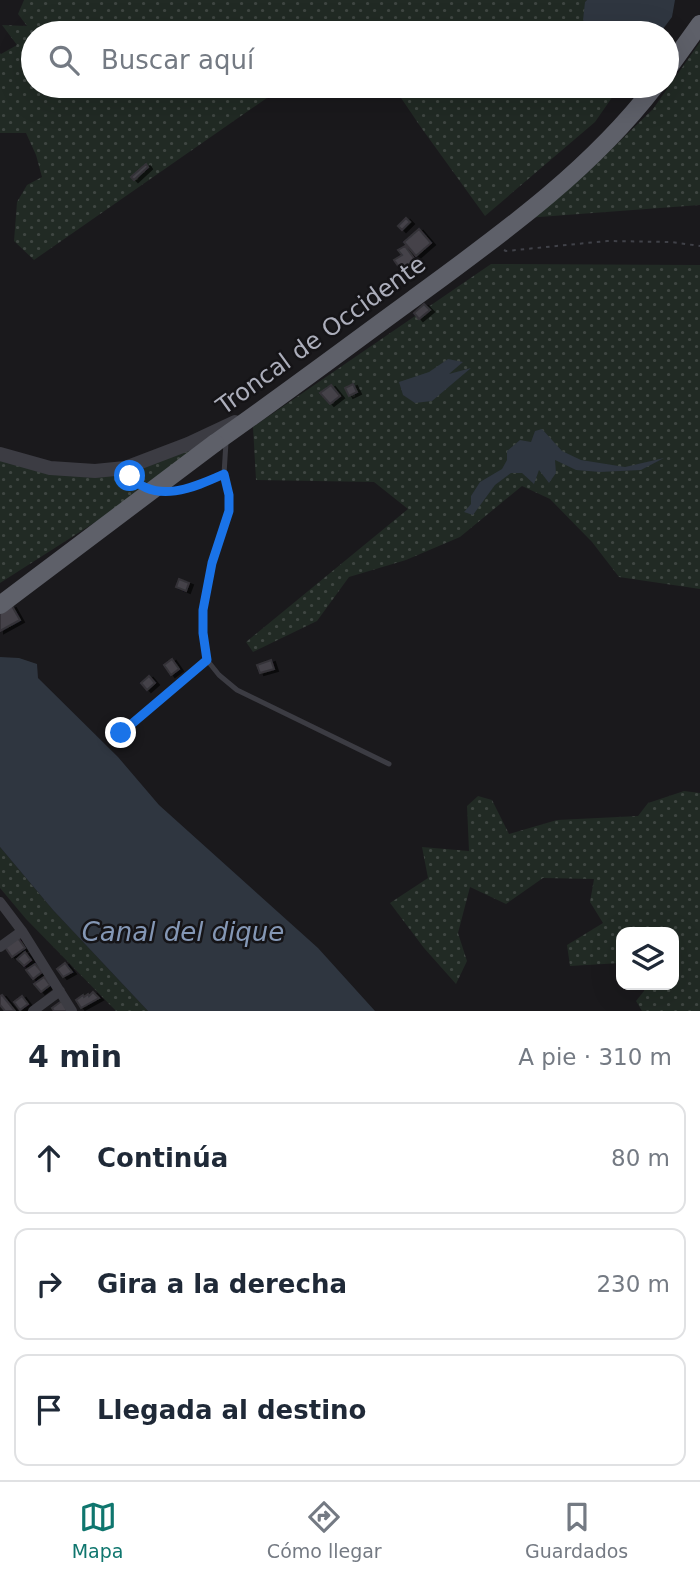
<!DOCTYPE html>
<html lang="es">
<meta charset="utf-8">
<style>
body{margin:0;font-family:"DejaVu Sans",sans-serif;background:#f6f6f7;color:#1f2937}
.controls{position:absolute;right:21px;bottom:21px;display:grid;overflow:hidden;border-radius:14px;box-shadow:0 7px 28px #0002}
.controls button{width:63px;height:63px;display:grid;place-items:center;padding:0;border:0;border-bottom:2px solid #e0e1e3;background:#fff;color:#1f2937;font:35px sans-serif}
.stop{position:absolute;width:21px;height:21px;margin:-16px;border:5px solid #1a73e8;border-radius:50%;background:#fff}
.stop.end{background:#1a73e8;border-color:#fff;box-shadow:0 2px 7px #0008}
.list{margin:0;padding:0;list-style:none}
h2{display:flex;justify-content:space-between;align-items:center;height:91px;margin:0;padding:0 28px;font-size:30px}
h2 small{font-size:23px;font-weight:400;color:#747a83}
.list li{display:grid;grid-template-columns:46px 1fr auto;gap:21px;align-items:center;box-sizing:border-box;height:112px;margin:0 14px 14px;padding:0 14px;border:2px solid #e0e1e3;border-radius:14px}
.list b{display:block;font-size:26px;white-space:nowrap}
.list em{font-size:23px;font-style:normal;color:#747a83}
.icon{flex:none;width:38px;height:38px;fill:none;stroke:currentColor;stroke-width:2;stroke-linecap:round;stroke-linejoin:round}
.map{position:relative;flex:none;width:700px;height:1011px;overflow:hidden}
.search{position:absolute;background:#fff;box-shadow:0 7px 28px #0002;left:21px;right:21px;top:21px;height:77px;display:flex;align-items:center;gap:18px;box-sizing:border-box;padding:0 24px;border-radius:38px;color:#747a83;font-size:26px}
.sheet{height:469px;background:#fff}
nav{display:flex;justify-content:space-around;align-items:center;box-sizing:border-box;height:98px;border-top:2px solid #e0e1e3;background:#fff;font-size:19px;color:#747a83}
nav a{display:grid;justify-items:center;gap:4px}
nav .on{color:#0f766e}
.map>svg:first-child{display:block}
.grass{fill:url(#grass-dots)}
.water{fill:#2f3640}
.building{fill:#444349;stroke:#343338;stroke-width:2;filter:url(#shadow)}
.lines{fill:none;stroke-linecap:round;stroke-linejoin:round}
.path{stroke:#404148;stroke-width:2;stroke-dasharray:3.5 5;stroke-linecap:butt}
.service{stroke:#3c3c43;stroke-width:5}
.minor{stroke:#3c3c43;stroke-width:10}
.tertiary{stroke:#3c3c43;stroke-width:14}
.trunk{stroke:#5e6069;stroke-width:18}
.trunk-bridge{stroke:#5e6069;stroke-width:18}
.route{stroke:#1a73e8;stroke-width:9}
.labels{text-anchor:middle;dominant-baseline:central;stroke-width:5;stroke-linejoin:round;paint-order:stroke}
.street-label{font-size:24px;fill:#acaebb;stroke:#151417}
.water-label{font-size:26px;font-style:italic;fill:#8497b5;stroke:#151417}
</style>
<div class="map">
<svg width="700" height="1011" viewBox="0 0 700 1011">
<defs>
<pattern id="grass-dots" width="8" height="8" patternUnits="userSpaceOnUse" patternTransform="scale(1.75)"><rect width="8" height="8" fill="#212a24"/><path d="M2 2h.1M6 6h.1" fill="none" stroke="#3f4642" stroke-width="1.8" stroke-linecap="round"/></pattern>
<filter id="shadow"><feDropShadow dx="4" dy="2" stdDeviation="0" flood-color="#0009"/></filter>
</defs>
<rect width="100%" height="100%" fill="#1a191c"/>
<path class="grass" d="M24,0H587L585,2L591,32L33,33V86H284L34,260L14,241L17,202L27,185L42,177L36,155L26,133H0V53L1,54L17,45L2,25L27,26L18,14Z
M700,42V205L526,218L586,174L653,109Z
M393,86H620L595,122L485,216L420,126Z
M491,264L700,265V589L619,577L592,542L550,499L522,486L460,537L406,560L349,577L317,621L253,652L246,642L408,509L374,482L256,480L253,427Z
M313,383L0,583V454L28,463L125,468Z
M684,791L700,793V1011H642L636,1001L644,991L645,985H674V932H621V963L570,966L567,945L603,923L590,902L594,879L543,878L506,904L470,887L458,933L467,961L456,984L424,948L390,903L428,878L422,847L469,851L467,806L478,796L492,800L509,834L557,820L638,816L648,803Z
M0,847L53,910L148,1011H116L26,919L0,888Z"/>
<path class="water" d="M587,0H675L672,17L660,33H591L583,20L585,2Z
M448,359L463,362L449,374L471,368L432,401L415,403L403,395L399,382L429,372Z
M542,429L562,451L581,460L625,467L664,458L641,470L600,472L576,470L555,460L556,473L549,483L539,470L534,484L522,473H511L495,485L473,515L464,512L471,504V496L480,482L502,469L507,460V451L520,440L531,442L535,431Z
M0,657L19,658L37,664L38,678L118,757L159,805L318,948L375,1011H148L53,910L0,847Z"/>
<path class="building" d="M269,86H274L276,88L265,95L262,90Z
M146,164L148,167L134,180L131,177Z
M406,218L410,222L402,230L398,226Z
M419,229L431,243L416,256L404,242Z
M405,246L416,261L401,270L394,260L402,255L398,250Z
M424,304L430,310L419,319L414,313Z
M353,384L357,392L349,396L345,388Z
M331,385L340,396L330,404L320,393Z
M179,579L189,583L186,591L176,587Z
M12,606L20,620L0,631V613Z
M172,659L179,669L171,675L164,665Z
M271,660L274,669L260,673L257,665Z
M149,676L155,683L147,690L141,683Z
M18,938L25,948L12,957L5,947Z
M25,952L31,960L24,966L17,959Z
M65,963L72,972L63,977L57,969Z
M35,964L42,972L33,979L26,970Z
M44,977L50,985L41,992L34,984Z
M93,992L99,998L81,1008L76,1000L83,995L84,997L88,994L89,996Z
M2,995L15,1011H5L0,1005V996Z
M22,996L28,1004L20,1010L14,1002Z
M63,1000L67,1011H54L52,1008Z"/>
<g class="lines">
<path class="path" d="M504,250L506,251L607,241L671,242L700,246"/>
<path class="service" d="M226,442L224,474L229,495V511L212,563L203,610V633L207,660L219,675L237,690L389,764
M127,470L133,480L149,488
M158,490C182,495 203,483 224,474
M121,733L207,660"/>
<path class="minor" d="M0,902L22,931L72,1011
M0,947L22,931
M33,1011L60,991"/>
<path class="tertiary" d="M0,454L50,468L95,471L125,468L188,444L235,422"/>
<path class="trunk" d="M667,70L700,24
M215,443C282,396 347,347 413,299C500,235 589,172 655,86"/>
<path class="trunk-bridge" d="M0,605L215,443"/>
</g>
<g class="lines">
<path class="route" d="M121,733L207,660L203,633V610L212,563L229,511V495L224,474C195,487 156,505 130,476"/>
</g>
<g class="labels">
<g class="street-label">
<text transform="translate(321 335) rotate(-36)">Troncal de Occidente</text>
</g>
<g class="water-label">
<text x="183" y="932">Canal del dique</text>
</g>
</g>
</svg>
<div class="controls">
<button><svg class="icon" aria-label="layers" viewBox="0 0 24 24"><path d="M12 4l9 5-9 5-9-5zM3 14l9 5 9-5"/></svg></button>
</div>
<div class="stop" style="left:130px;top:476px"></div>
<div class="stop end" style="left:121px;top:733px"></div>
<div class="search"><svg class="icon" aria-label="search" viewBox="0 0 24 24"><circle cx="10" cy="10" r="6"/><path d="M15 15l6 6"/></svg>Buscar aquí</div>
</div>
<section class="sheet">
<h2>4 min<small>A pie · 310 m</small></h2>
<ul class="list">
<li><svg class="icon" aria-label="ahead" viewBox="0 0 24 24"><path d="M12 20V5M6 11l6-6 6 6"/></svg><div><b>Continúa</b></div><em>80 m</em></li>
<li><svg class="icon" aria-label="right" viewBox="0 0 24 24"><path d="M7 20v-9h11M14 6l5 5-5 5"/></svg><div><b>Gira a la derecha</b></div><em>230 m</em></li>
<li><svg class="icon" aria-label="arrive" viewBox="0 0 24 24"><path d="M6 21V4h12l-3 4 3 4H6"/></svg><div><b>Llegada al destino</b></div></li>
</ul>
</section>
<nav>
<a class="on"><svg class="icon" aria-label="map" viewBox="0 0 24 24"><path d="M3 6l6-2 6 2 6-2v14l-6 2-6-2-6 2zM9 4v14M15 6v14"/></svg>Mapa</a>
<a><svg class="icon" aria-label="directions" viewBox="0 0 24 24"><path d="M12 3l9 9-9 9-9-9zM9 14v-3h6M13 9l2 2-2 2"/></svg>Cómo llegar</a>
<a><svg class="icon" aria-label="saved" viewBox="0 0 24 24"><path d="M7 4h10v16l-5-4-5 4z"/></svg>Guardados</a>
</nav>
